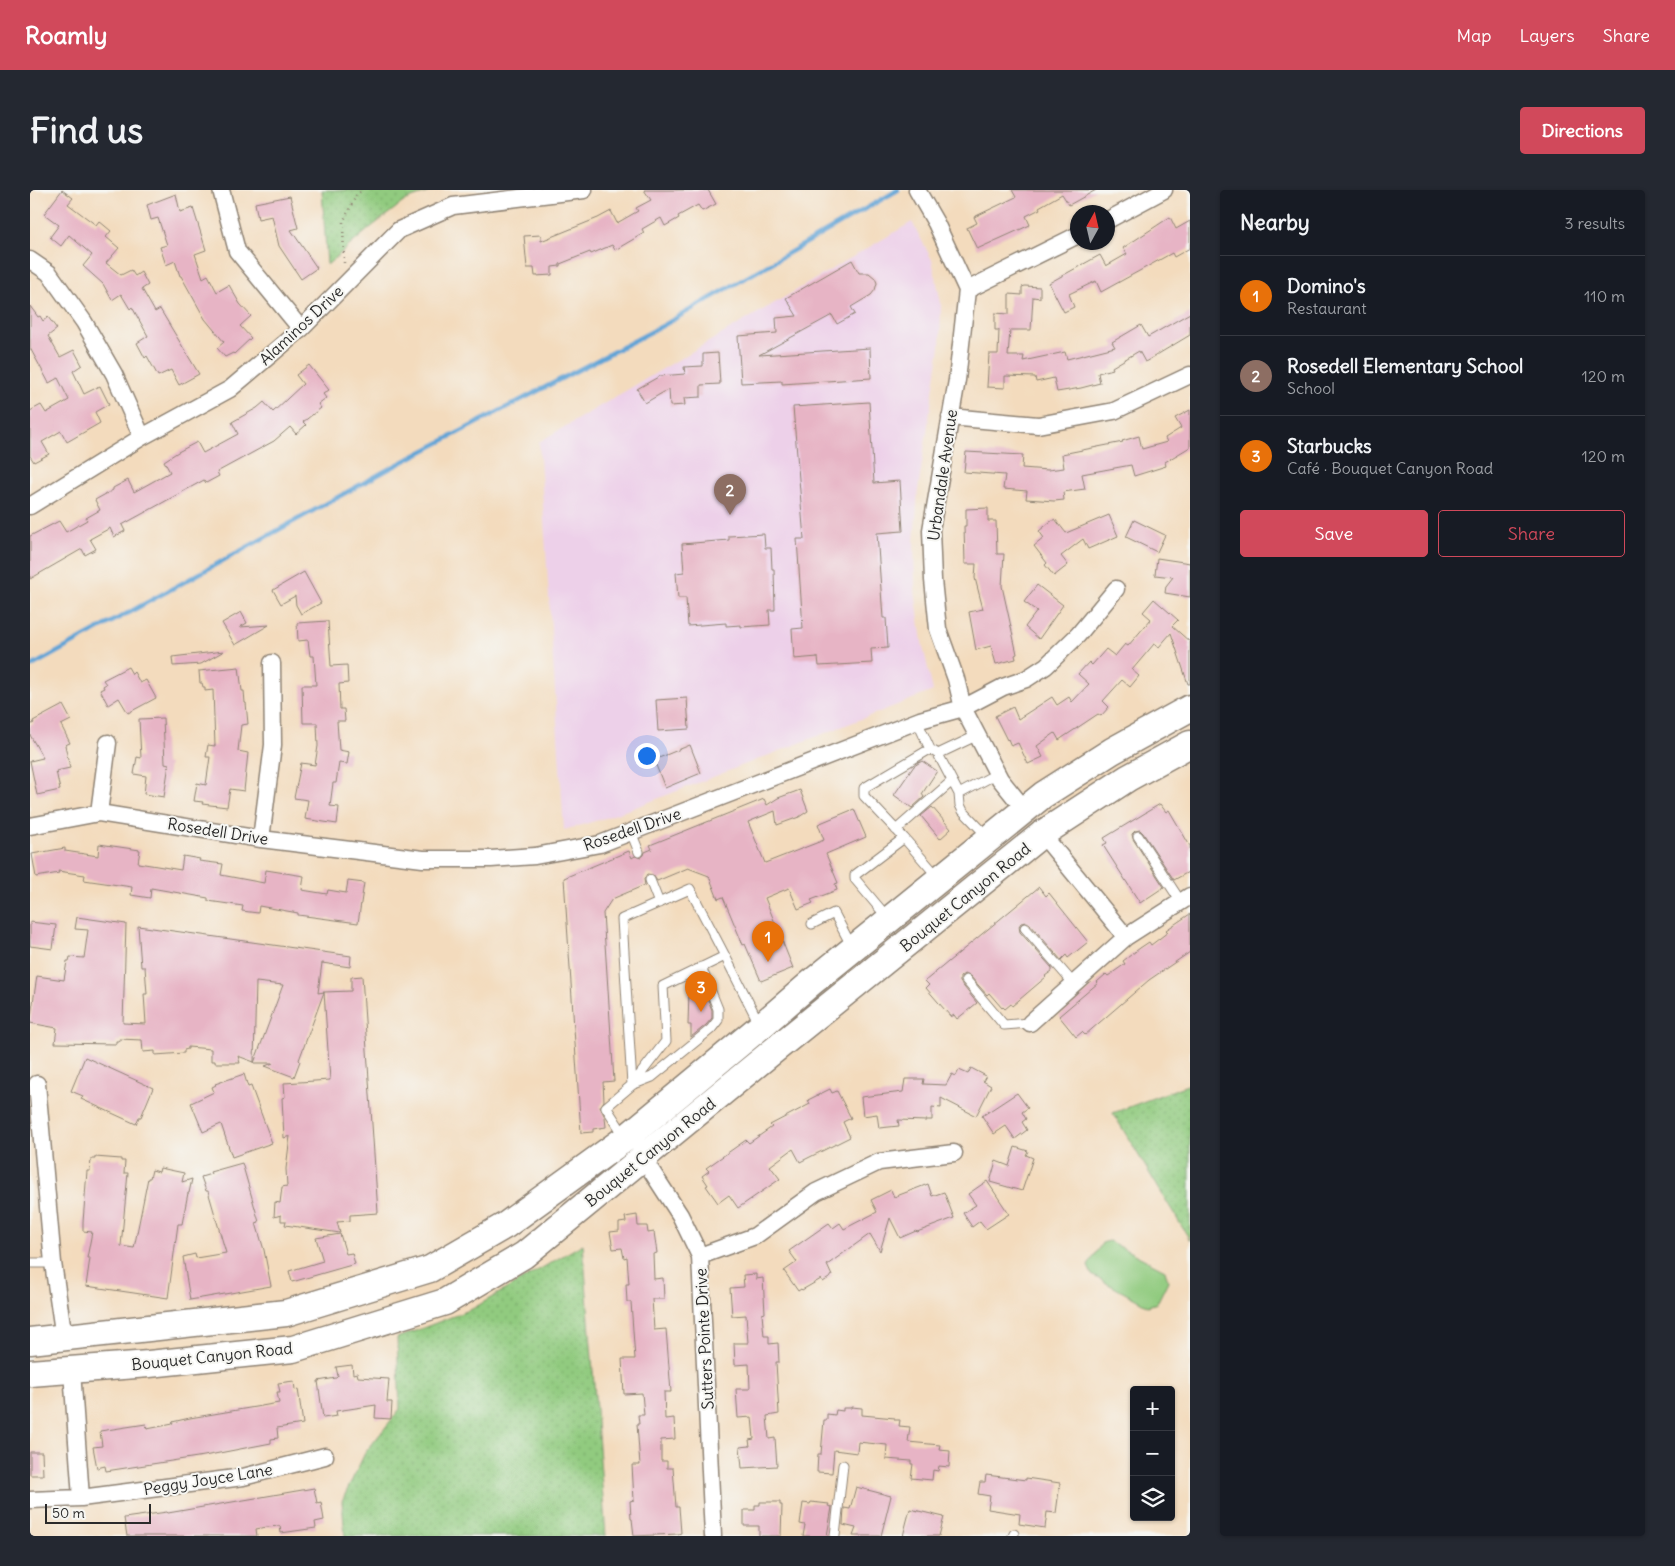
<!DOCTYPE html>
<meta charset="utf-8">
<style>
body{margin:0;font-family:Delius,sans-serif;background:#242831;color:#f1f3f6}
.controls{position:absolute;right:15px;bottom:15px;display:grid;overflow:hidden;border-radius:5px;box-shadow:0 1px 4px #0004}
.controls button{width:45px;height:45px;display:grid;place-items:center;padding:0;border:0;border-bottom:1px solid #363941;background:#171b24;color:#f1f3f6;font:25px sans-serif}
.compass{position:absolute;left:1040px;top:15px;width:45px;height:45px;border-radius:50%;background:#171b24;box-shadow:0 1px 4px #0004;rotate:8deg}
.scale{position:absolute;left:15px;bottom:12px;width:106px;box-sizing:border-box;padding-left:5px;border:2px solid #2b2b2b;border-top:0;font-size:14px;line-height:18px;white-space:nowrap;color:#2b2b2b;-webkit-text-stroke:4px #f6f6f2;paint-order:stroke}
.you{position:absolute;left:616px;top:565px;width:18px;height:18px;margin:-12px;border:4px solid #fff;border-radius:50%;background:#1a73e8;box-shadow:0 0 0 8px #1a73e833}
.badge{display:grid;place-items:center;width:32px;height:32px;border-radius:50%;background:#d1495b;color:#fff;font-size:16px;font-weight:700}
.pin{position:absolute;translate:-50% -41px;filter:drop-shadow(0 1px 2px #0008)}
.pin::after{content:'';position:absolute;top:26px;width:18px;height:15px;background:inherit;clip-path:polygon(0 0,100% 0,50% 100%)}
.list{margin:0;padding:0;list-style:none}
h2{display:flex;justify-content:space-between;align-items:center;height:65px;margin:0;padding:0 20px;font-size:21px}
h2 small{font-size:16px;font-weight:400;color:#9ea1a6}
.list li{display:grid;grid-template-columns:32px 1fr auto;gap:15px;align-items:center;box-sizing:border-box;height:80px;padding:0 20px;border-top:1px solid #363941}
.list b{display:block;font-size:19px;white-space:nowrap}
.list p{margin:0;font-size:16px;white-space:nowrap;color:#9ea1a6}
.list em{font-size:16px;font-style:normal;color:#9ea1a6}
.actions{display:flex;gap:10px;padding:15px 20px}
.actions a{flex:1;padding:11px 0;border:1px solid #d1495b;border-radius:5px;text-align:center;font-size:18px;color:#d1495b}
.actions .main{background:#d1495b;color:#fff}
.icon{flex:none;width:28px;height:28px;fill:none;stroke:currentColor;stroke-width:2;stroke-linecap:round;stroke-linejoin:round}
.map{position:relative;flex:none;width:1160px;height:1346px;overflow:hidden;border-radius:5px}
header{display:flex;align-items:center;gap:30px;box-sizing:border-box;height:70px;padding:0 25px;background:#d1495b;color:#fff}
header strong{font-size:24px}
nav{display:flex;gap:28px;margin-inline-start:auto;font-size:18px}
.intro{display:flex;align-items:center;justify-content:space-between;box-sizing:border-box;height:120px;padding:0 30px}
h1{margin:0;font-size:35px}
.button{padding:12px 22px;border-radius:5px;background:#d1495b;color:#fff;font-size:18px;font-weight:700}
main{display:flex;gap:30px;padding:0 30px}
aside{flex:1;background:#171b24;border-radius:5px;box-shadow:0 1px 4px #0004}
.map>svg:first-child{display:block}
.built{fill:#edd0e9}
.green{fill:url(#green-dots);stroke:#5e7b55}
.pitch{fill:#91cb7f;stroke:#5e7b55}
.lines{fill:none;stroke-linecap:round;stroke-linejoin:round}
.stream{stroke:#62a4d6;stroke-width:4.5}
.building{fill:#e7b4c5}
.service-casing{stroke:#8f8374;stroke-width:11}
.minor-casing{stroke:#8f8374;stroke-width:19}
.primary-casing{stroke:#8f8374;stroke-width:29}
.path{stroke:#8f8374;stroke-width:2.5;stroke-dasharray:1 4;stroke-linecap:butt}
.service{stroke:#fff;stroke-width:9}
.minor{stroke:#fff;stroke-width:16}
.primary{stroke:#fff;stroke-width:26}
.labels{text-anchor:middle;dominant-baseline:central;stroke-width:4;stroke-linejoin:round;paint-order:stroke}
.street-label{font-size:16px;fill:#2b2b2b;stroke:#f6f6f2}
</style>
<header>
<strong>Roamly</strong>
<nav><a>Map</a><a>Layers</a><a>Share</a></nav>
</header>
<div class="intro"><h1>Find us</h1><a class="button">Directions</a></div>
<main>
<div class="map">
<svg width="1160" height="1346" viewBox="0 0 1160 1346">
<defs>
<pattern id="green-dots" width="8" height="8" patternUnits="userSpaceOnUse" patternTransform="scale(1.25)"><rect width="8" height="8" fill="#91cb7f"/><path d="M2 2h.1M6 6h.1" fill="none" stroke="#7dae6e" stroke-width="1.8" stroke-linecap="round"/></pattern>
</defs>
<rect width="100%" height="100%" fill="#f6f6f2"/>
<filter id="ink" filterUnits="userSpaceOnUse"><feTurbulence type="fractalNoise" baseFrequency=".02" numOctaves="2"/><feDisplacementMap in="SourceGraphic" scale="10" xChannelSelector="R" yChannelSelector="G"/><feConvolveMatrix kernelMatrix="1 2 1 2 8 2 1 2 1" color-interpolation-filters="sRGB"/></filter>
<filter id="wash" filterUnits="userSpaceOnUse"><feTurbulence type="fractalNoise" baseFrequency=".0096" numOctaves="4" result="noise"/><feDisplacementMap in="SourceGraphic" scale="20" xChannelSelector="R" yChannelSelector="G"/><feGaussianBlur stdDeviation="1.12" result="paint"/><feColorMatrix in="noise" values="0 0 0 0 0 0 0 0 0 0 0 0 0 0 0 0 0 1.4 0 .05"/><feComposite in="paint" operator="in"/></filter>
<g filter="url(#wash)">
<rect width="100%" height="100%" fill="#f3dbbd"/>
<path class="built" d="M882,32L902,70L911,113L910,156L888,300L884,351L885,401L892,452L903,501L614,614L572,629L534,640L509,252Z"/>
<path class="green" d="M292,0H405L376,10L340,38L297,75Z
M1160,894V1050L1083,923Z
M553,1054L576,1346H315L312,1311L335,1263L370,1219L367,1148L442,1119Z"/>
<path class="pitch" d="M1079,1051L1135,1080L1138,1091L1127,1113L1118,1116L1062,1085L1058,1076L1072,1053Z"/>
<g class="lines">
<path class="stream" d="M0,477L357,280L634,135L868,0"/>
</g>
<g id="blocks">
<path class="building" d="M32,0L43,8L38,14L66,35L69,31L81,41L76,47L89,58L76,73L91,85L101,80L105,86L111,82L118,95L112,99L125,122L130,119L169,184L149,195L141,180L128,186L117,166L115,168L107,153L118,146L102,117L100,119L91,104L82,110L73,94L53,76L62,65L39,45L31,56L20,47L29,35L14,24Z
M614,0H678L686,14L672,21L668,15L648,26L649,28L635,36L631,28L612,39L614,43L585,60L582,55L561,64L560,62L530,74V76L522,77V85L505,86L504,78H497L494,46L511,45V51L568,28L581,21L587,33L608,21L606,18L621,10Z
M982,0H1066L1039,15L1032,4L1009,17L1010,19L996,26L1000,35L947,59L937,38L947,33L944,27L986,7Z
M146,4L150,22L163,18L176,60L165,64L173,88L178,85L187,102L199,95L210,114L221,126L210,136L221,148L204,164L203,163L195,167L187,158L194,152L175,129L151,86H150L145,71L136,75L130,57L137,55L128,28L121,30L117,15Z
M260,6L268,38L261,40L287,78L271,89L249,56L242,26L228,29L225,13Z
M1140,27L1146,39L1160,31V58L1144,67L1142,63L1071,102L1066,91L1039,104L1044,117L1034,122L1019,93L1070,65L1076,76L1097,64L1093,58Z
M822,70L829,83H839L845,88L847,93L845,100L841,105L821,117L825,124L807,134L802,125L729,165L840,158L841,188L752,194V191L711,193L708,146L747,143L746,128L767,126L756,108Z
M995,96L1010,97V108L1003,107L1001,140H980L978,166H994L993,171L1035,162L1037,169L1085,157L1082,152L1111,135L1118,147L1160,123V145L1115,172L1109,161L1082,177L1083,179L1068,183L1070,193L1051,198L1027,202L1024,188L1006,192L1005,187L975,186V198L957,197L959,164H968L969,140H965V123L979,124V104L992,105V97Z
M0,116L8,127L10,126L13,131L18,127L27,139L18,146L30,167L44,160L52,175L43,181L54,204L70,196L79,214L65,222L70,233L37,252L31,241L12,252L19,264L4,272L0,266V221L11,215L16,223L39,210L28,188L19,193L0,158Z
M688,163L690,194L671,195V207L654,208L655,215L640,216L639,199L615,213L607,199L630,186L655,184L654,177L673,176V164Z
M279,175L299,200L293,204L296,208L288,214L291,218L273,232L276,235L266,244L260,237L244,251L187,282L189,286L176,293L174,290L92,335L95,341L84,347L80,338L60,349L66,359L55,365L52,359L0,389V346L29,331L36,342L57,330L56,328L70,320L65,310L83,300V298L98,290L104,302L140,282L134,271L148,262L167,252L173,263L208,244L202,232L227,218L234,212L243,222L273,194L266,185Z
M839,212L844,293L870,291L873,341L847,343L853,428H856L858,458L841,459L842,473L789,476L788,467L764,469L762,439L773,438L767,349H774L763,217Z
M1160,220V257L1135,272L1136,276L1104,286L1101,275L1052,284L1055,299L1033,302L1034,310L1024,311L996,309L997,301L973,299L975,285L934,282L936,262L993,265L992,278L1018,280L1034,278L1032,264L1093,252L1092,251L1109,246L1112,259L1137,252L1135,248L1151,238L1145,228Z
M958,318V331H966L967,364H974L972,396L987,464L985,465L986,469L966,474L961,456L946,460L939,422L953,419L945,388L946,374H935L934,336H936V319Z
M1079,325L1088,346L1058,359L1053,349L1031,366L1038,375L1024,386L1015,375L1017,373L1004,356L1014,348L1009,341L1020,332L1025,329L1036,343Z
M1104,330L1135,345L1127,362L1096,347Z
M734,344L735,358H741L742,379H744L745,420H739L740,435L711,437V435L696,436V433L658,436L656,408H648L646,383L654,382L652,354L699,350V346Z
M1127,368L1160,373V407L1135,403L1136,396L1143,387L1125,385Z
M274,382L291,413L271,424L266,415L265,406L251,414L243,400Z
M1007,395L1033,415L1009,449L995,437L1007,421L994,412Z
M1124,409L1148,430L1142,436L1160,452V494H1158L1141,443L1129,457L1124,454L1102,480L1109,486L1100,497L1092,490L1073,511L1079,517L1071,526L1068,524L1029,550L1025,543L1007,556L1013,567L998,574L988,553L981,556L978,549L977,550L965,526L983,517L988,529L1022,507L1027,515L1039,507L1042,512L1059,494L1048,484L1059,472L1062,475L1076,459L1085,466L1095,454L1098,456L1121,429L1113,422Z
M211,422L217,433L210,437L239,435L205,455L192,433Z
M298,431L301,476L317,475L318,493L309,494L310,519H314L315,531H307L309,560L319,562L317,574L309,573L306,593H303L300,616L309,617L307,634L275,629L278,610L264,608L271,573L285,575L288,556L287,533H273L272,495H286L284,466H280L278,450L268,451L267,433Z
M194,461L171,474L143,476L142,467Z
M98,477L102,484L104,482L110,493L116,490L126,508L98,523L89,508L78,515L70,500L74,498L73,496L76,494L73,490Z
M209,477L212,501H214L215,513H216L218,534L211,535L208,561L218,563L214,601L200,599L197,617L172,614L173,612L164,611L167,593L176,595L180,567H176L178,555L185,556L183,500L175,501V497H173L172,493H170L169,481Z
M657,508L659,539L628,541L626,510Z
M33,515L41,530L31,535L40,553L35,555L40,578L26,581L30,600L7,605L0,571L13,568L0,545V535L4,533L3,531Z
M133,528L135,573L139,574L134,607L114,604L116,586L104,584L107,567L111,568L109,529Z
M660,555L671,583L635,598L624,570Z
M892,571L907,581L892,604L894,607L882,618L864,605L884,576Z
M770,600L778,621L769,627L747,635L745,621L718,632L735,673L794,650L788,634L824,619L836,647L796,664L808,693L805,694L807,700L781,710L783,713L768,719L759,698L735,708L763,778L731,791L715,754L713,755L693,707L688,709L679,686L658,678L627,691L623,685L617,684L614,689L615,695L582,709L573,723L584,891L573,892L574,911L570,917L575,927L576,937L563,939V942L551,943L534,688L599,661L602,668L605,666L611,668L614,665L615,662L622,659L620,655L734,609L737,615L748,608Z
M1130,614L1136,622L1139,620L1160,656V681L1144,690L1113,643L1110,640L1105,641L1102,644L1103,649L1134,697L1110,713L1076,660L1073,655L1077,653L1074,648Z
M902,617L921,639L910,649L891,626Z
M69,654L110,660L108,673L127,676L151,680L153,666L170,669L169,671L193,674L191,685L234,693L236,680L274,686L272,700L297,704L298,700L316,703L318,691L334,693L328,733L268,725V723L229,716L228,723L212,721L213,716L178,711V708L121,698L120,708L101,705L102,697L54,690L55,685L28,681L29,683L6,687L2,664L35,658V661L68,666Z
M1009,697L1016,706L1019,703L1058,752L1038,768L1036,765L1031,770L1000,734L997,732L991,733L989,736L990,742L1022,778V781L1015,786L1016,787L996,804L982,816L981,814L975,819L973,817L972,818L959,803L957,805L940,786L934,784L930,787V792L947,813L927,829L924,825L921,827L896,798L899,795L895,791Z
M1160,724V762L1119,790L1055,845L1052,842L1046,847L1029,826L1068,793L1067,792L1076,784L1078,786L1095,774L1093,771L1110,758L1119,752L1121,755L1138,742L1136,740Z
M47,727L96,734L93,833L116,834L114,804H117L115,777H111L108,736L321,766L320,777L292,773L288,803L294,802L269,870L270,871L264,887L235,876L243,873H224L253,795L226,792L224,872L208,866L210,873H185V871H181V859L158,857V859L154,860V863L125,865V861L113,862L112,850L89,849L90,851H86V854L25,853L27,838L0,833L7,786L34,790L37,771H39L40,767L54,768L58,740L45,739Z
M0,732L26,735L23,759L0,756Z
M332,786L348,1023L320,1025V1031L307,1032L310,1043L255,1035L256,1031H251V1025L244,1027L245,1012L250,1013L252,997L257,996L256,979L260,946L254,948L252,908L255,907L254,893L300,890L294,802L321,801V787Z
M672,795L682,820V828L676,835L661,847V835H658L659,801Z
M55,867L123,898L111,927H109L106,934L51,909L53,906L41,901Z
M941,878L956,886L953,891L961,896L946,926L911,908V918L902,917V930H896V931L868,930L869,936L849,938L847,924L833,926L831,907L873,902L875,889H894L893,894L916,895L922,884L926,886L929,880L938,884Z
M214,884L218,897L221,896L242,953L202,967L191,934L173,942L161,913L184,902L182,897L186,895L185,894Z
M800,899L802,903L807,901L821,928L813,932L820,947L770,972L763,959L740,976L750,989L708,1018L699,1005L688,1013L676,996L678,995L672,986L679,981L676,978L716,950L719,953L742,937L740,935L780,914L778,910Z
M987,903L998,918L992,922L996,929L992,932L997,940L985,949L976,936L964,944L952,926Z
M985,957L998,961L996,965L1003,968L992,1001L960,992L966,971L979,976Z
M65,967L91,969V971H95L94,983H98L91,1056L104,1058L118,988H120L122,980L129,982L130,978L154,983L152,992L162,989L159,1003H158L152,1034H148L138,1108L56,1096L60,1068H57L62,1042L53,1041V1032L57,981H60L61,969H65Z
M212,973L229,1032L226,1033L234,1060L241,1096L160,1110L153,1067L165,1064L166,1068L196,1063L178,1001H176L171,987L181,984L180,982Z
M957,991L979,1024L956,1039L950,1031L942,1037L933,1023L946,1015L938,1004Z
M898,994L902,1006L914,1002L924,1028L887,1042L886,1041L870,1048L860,1028L850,1061L840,1044L797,1075L802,1086L793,1092L791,1089L772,1100L771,1099L768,1101L754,1081L767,1072L759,1061L799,1033L803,1038L810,1033L814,1039L847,1022L841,1010L861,1000L864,1007Z
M607,1025L608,1036H617L618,1043L624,1042L627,1063L623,1064L624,1089L633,1088L634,1109H622L624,1140L636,1139L641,1202H634L635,1229L644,1228L645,1249L631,1250V1271H637V1278H643L646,1317H649L651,1343L648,1344L604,1346L602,1329H601L600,1311L604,1310L602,1275H610L607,1234H609L608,1225H614L612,1203L594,1204L592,1169H605L601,1112H597L596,1094H599L597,1067L594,1068L592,1058L583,1059L580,1042L589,1041V1033L596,1032L595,1027Z
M310,1044L316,1064L322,1063L325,1074L262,1092L259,1081L293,1071L286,1048Z
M726,1084V1089L733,1088L735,1123L732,1124L734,1146H739V1154L748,1153L749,1172H746L749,1224L737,1226L739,1249L745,1248L747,1276L712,1278L710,1257L720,1256L719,1250L724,1249L722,1227L708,1228L706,1199H720L719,1174L705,1175L704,1153H718L716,1125L702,1126L700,1098L714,1097L713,1085Z
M322,1175L323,1184L327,1183L328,1187L359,1189L357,1212H362L361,1229L345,1228L346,1215L306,1221L307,1226L293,1228L288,1191L306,1188L308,1186L306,1177Z
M264,1191L265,1200L268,1199L273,1234L247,1238L248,1248L241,1249V1253L174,1266L76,1281L75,1276L67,1278L63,1257L72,1256L70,1241L116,1234L117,1239L143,1234L142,1232L160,1228L249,1213L247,1202H250L248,1193Z
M821,1217L832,1218V1225L865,1228V1230H870L869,1236L880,1237L878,1252L910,1255L909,1260L920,1261L919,1277L909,1276L908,1281L903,1280L902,1290L881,1288L883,1274H881V1271L856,1269L857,1255L828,1252L827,1263L804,1260L802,1283L787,1282L788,1264H791L794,1230H797V1224L805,1225L806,1220L813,1221V1218H821Z
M0,1262H12L13,1285H0Z
M956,1285L996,1290V1288L1030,1293L1026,1323L1017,1322L1015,1338L989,1334L990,1324L958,1319L960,1306L948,1304L950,1292H955Z
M826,1297L861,1306L851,1346H823L826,1338L813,1335L814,1318L820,1319Z
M284,1298L287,1313L291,1312L294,1330L285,1332L286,1338L251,1343L250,1336L237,1337L226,1339L227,1346H97L94,1328L137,1322L138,1323Z
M730,1312H750V1315H752L751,1346H729V1336H714V1320H725V1315H730Z
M781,1312L799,1314L798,1316L802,1317L797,1346H773L775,1335L770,1334L773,1313L780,1314Z
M880,1319L914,1327L909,1346H873Z"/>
</g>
</g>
<g filter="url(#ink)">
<use href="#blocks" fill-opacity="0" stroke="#8f8374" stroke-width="1"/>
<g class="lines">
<defs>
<path id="service" d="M887,531L900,559L908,564L929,604L930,615L933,621L958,647
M908,564L948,545
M929,604L968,583
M866,640L922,591
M601,642L609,662
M1108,646L1151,712
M874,648L908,687
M620,690L629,713
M857,727L825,689V685L874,648L834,606V598L900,559
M782,734L804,723L822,757
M995,738L1044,794
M936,790L974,835L1000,833
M604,894L622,887L681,839L688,830V819L671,777
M602,895L592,729L660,699L695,766
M594,945L576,917L602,895L636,851L633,796L695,766L729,833
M0,1073H23
M805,1346L813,1275
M983,1346L984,1344"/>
<path id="minor" d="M191,0L207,61L271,139
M887,0L906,33L937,100L927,190L901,340L903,390L908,439L926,489L933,518L970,589L995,620
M1078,30L1134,0
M0,70L19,83L54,132L84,184L112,247
M937,100L1048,45
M920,227L1008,235L1084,221L1160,185
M0,316L112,247L200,199L271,139L369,40L423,16L554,0
M69,623L78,553
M0,636L69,623L231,649L393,669H461L505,666L570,654L890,530L933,518L973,497L996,489L1016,476L1048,445L1086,399
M1012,644L1096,747
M231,649L243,555L242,473
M1000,833L1096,747L1160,706
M7,894L23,1073L34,1148
M613,968L650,1025L670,1066L683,1346
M670,1066L725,1046L786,1002L849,972L924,963
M42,1181L51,1308
M0,1310L51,1308L213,1287L295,1266"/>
<path id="primary" d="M0,1151L256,1123L400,1079L476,1035L596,948L731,836L781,793L1013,605L1082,561L1160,518
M0,1183L119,1174L263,1159L415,1112L494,1065L737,866L1012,644L1098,588L1160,554"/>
</defs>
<use href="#service" class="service-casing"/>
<use href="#minor" class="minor-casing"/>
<use href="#primary" class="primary-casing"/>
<path class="path" d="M314,73L313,32L327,4L333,0"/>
<use href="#service" class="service"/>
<use href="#minor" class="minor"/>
<use href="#primary" class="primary"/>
</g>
</g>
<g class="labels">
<g class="street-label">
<text transform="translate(271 135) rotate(-43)">Alaminos Drive</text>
<text transform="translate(912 285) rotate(-82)">Urbandale Avenue</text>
<text transform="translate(602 639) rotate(-19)">Rosedell Drive</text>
<text transform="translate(188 641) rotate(9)">Rosedell Drive</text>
<text transform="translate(935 707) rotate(-39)">Bouquet Canyon Road</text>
<text transform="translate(620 962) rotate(-39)">Bouquet Canyon Road</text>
<text transform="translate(674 1149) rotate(-93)">Sutters Pointe Drive</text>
<text transform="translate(182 1166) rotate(-6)">Bouquet Canyon Road</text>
<text transform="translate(178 1289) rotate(-9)">Peggy Joyce Lane</text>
</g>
</g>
</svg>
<div class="controls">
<button>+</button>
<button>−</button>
<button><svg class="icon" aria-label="layers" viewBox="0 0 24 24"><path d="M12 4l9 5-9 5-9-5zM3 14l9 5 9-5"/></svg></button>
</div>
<svg class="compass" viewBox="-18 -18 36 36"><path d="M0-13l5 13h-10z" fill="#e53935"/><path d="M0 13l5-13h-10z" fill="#9ea1a6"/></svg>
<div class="scale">50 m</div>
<div class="you"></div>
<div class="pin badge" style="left:738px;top:772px;background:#e8710a">1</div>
<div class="pin badge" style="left:700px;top:325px;background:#8d6e63">2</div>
<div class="pin badge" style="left:671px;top:822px;background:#e8710a">3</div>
</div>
<aside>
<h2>Nearby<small>3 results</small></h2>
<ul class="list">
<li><span class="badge" style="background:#e8710a">1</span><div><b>Domino's</b><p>Restaurant</p></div><em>110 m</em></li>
<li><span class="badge" style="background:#8d6e63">2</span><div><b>Rosedell Elementary School</b><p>School</p></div><em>120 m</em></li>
<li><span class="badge" style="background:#e8710a">3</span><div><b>Starbucks</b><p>Café · Bouquet Canyon Road</p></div><em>120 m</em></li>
</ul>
<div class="actions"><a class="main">Save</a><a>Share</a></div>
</aside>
</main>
